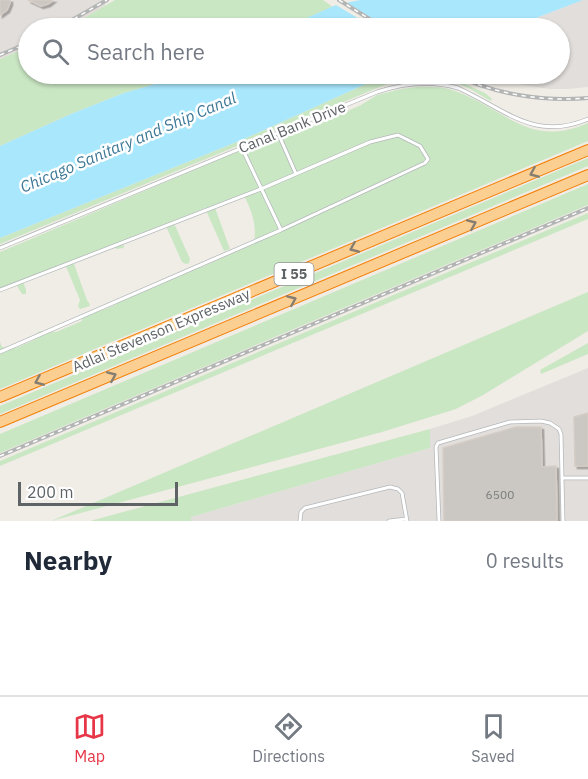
<!DOCTYPE html>
<style>
body{margin:0;font-family:"IBM Plex Sans",sans-serif;background:#f6f6f7;color:#1f2937}
.scale{position:absolute;left:18px;bottom:15px;width:160px;box-sizing:border-box;padding-left:6px;border:3px solid #5e6366;border-top:0;font-size:16px;line-height:21px;white-space:nowrap;color:#5e6366;-webkit-text-stroke:4px #fff;paint-order:stroke}
.list{margin:0;padding:0;list-style:none}
h2{display:flex;justify-content:space-between;align-items:center;height:78px;margin:0;padding:0 24px;font-size:26px}
h2 small{font-size:20px;font-weight:400;color:#747a83}
.icon{flex:none;width:33px;height:33px;fill:none;stroke:currentColor;stroke-width:2;stroke-linecap:round;stroke-linejoin:round}
.map{position:relative;flex:none;width:588px;height:521px;overflow:hidden}
.search{position:absolute;background:#fff;box-shadow:0 2px 4px #0004;left:18px;right:18px;top:18px;height:66px;display:flex;align-items:center;gap:15px;box-sizing:border-box;padding:0 21px;border-radius:33px;color:#747a83;font-size:22px}
.sheet{height:174px;background:#fff}
nav{display:flex;justify-content:space-around;align-items:center;box-sizing:border-box;height:84px;border-top:2px solid #e0e1e3;background:#fff;font-size:16px;color:#747a83}
nav a{display:grid;justify-items:center;gap:3px}
nav .on{color:#e63647}
.map>svg:first-child{display:block}
.industrial{fill:#e2dedb}
.green{fill:#cae7c4}
.water{fill:#a9e7fd}
.pier{fill:#f0ece6}
.building{fill:#cbc7c3;stroke:#d5cdc5;stroke-width:1.5;filter:url(#shadow)}
.lines{fill:none;stroke-linecap:round;stroke-linejoin:round}
.lane-casing{stroke:#b4b8bb;stroke-width:4.5}
.highway-casing{stroke:#f27f05;stroke-width:12}
.lane{stroke:#fff;stroke-width:3}
.highway{stroke:#fbce92;stroke-width:10}
.rail-casing{stroke:#b3b4b4;stroke-width:4}
.rail{stroke:#fff;stroke-width:1.5;stroke-dasharray:4.5;stroke-linecap:butt}
.oneway{stroke:#857e71}
.labels{text-anchor:middle;dominant-baseline:central;stroke-width:5;stroke-linejoin:round;paint-order:stroke}
.number-label{font-size:12px;fill:#797c7d}
.shield{fill:#fff;stroke:#8e9294;stroke-width:1.5}
.shield-label{font-size:14px;font-weight:bold;fill:#5e6366}
.street-label{font-size:15px;fill:#5e6366;stroke:#fff}
.water-label{font-size:16px;font-style:italic;fill:#3c7796;stroke:#fff}
</style>
<div class="map">
<svg width="588" height="521" viewBox="0 0 588 521">
<defs>
<filter id="shadow"><feDropShadow dx="2.5" dy="2.5" stdDeviation="0" flood-color="#0004"/></filter>
</defs>
<rect width="100%" height="100%" fill="#f0ece6"/>
<path class="industrial" d="M0,0H105V7L67,28H28V47L0,59Z
M583,0H588V87L567,89H549L505,82L477,74H560V28H510Z
M588,368V521H191V517L430,448V429L472,416Z"/>
<path class="green" d="M115,0H323L333,7L284,28H67Z
M28,47V74H180L152,85L124,93L71,114L0,146V59Z
M385,74H442L485,93L492,99L491,101C481,96 472,89 462,85C437,75 412,78 387,84L0,244V238L244,139L377,79Z
M418,87C430,87 443,86 455,91C506,109 529,149 588,123V141L0,389V342L2,347L16,348L34,340L38,332L41,331L56,332L82,321L83,314C90,311 95,312 102,310C110,308 117,303 124,300C134,296 132,289 145,290L186,273C189,266 196,268 202,267L254,243C257,226 252,210 243,194L214,205L230,249L224,251L205,208L173,221L190,259L189,263L186,264L182,262L165,224L123,241L124,248L116,249L114,244L73,261L87,300L89,303L90,306L80,309L78,306L80,300L65,264L23,281L26,290V294H22L16,284L0,291V252L272,137L314,126L361,105L377,95L401,89Z
M588,158V166L0,414V406Z
M588,184V205L0,453V434Z
M588,213V219L0,466V461Z
M588,292V331L483,395L456,409L382,432L51,521Z
M588,343V354L541,374L540,370Z
M430,429V448L191,517V521H90Z"/>
<path class="water" d="M360,0H583L510,28H380L377,22L375,28H284L336,5Z
M180,74H385L377,79L244,139L0,238V146L71,114L124,93L152,85Z"/>
<path class="pier" d="M344,1L347,3L388,28H374L336,5L338,2Z"/>
<path class="building" d="M0,0H10V3L7,10L0,15Z
M28,0H53L48,4L41,6Z
M588,413V466H575L574,417Z
M516,427H541L542,467L556,466L557,521H444L443,448Z"/>
<g class="lines">
<defs>
<path id="lane" d="M278,133L296,174
M242,148L281,230
M0,248L377,92C404,83 431,80 458,88C505,109 534,142 588,119
M0,290L261,189L370,142L398,135L420,146L428,159L425,163L281,230L0,352
M562,478H588
M300,521L301,512L305,508L390,487L398,489L402,493L407,521
M389,521L406,519
M439,521L436,447L438,443L510,422L541,421L550,423L559,429L561,434L563,521"/>
<path id="highway" d="M0,397L588,150
M0,422L588,175"/>
</defs>
<use href="#lane" class="lane-casing"/>
<use href="#highway" class="highway-casing"/>
<use href="#lane" class="lane"/>
<use href="#highway" class="highway"/>
<defs>
<path id="rail" d="M339,0L384,28
M58,28L107,0
M0,55L28,43
M453,74C493,94 543,102 588,98
M0,456L588,208"/>
</defs>
<use href="#rail" class="rail-casing"/>
<use href="#rail" class="rail"/>
</g>
<defs><path id="oneway-chevron" d="M-2-3.5L2.5 0L-2 3.5" fill="none" stroke-width="1.6" stroke-linecap="round" stroke-linejoin="round" transform="scale(1.5)"/></defs>
<g class="oneway">
<use href="#oneway-chevron" transform="translate(534 173) rotate(157)"/>
<use href="#oneway-chevron" transform="translate(472 224) rotate(-23)"/>
<use href="#oneway-chevron" transform="translate(354 248) rotate(157)"/>
<use href="#oneway-chevron" transform="translate(292 300) rotate(-23)"/>
<use href="#oneway-chevron" transform="translate(112 376) rotate(-23)"/>
<use href="#oneway-chevron" transform="translate(39 381) rotate(157)"/>
</g>
<g class="labels">
<g class="number-label">
<text x="500" y="494">6500</text>
</g>
<rect class="shield" x="274.5" y="263" width="39" height="22" rx="4.5"/>
<g class="shield-label">
<text x="294" y="274">I 55</text>
</g>
<g class="street-label">
<text transform="translate(292 127) rotate(-22)">Canal Bank Drive</text>
<text transform="translate(161 330) rotate(-23)">Adlai Stevenson Expressway</text>
</g>
<g class="water-label">
<text transform="translate(128 142) rotate(-23)">Chicago Sanitary and Ship Canal</text>
</g>
</g>
</svg>
<div class="scale">200 m</div>
<div class="search"><svg class="icon" aria-label="search" viewBox="0 0 24 24"><circle cx="10" cy="10" r="6"/><path d="M15 15l6 6"/></svg>Search here</div>
</div>
<section class="sheet">
<h2>Nearby<small>0 results</small></h2>
<ul class="list">
</ul>
</section>
<nav>
<a class="on"><svg class="icon" aria-label="map" viewBox="0 0 24 24"><path d="M3 6l6-2 6 2 6-2v14l-6 2-6-2-6 2zM9 4v14M15 6v14"/></svg>Map</a>
<a><svg class="icon" aria-label="directions" viewBox="0 0 24 24"><path d="M12 3l9 9-9 9-9-9zM9 14v-3h6M13 9l2 2-2 2"/></svg>Directions</a>
<a><svg class="icon" aria-label="saved" viewBox="0 0 24 24"><path d="M7 4h10v16l-5-4-5 4z"/></svg>Saved</a>
</nav>
